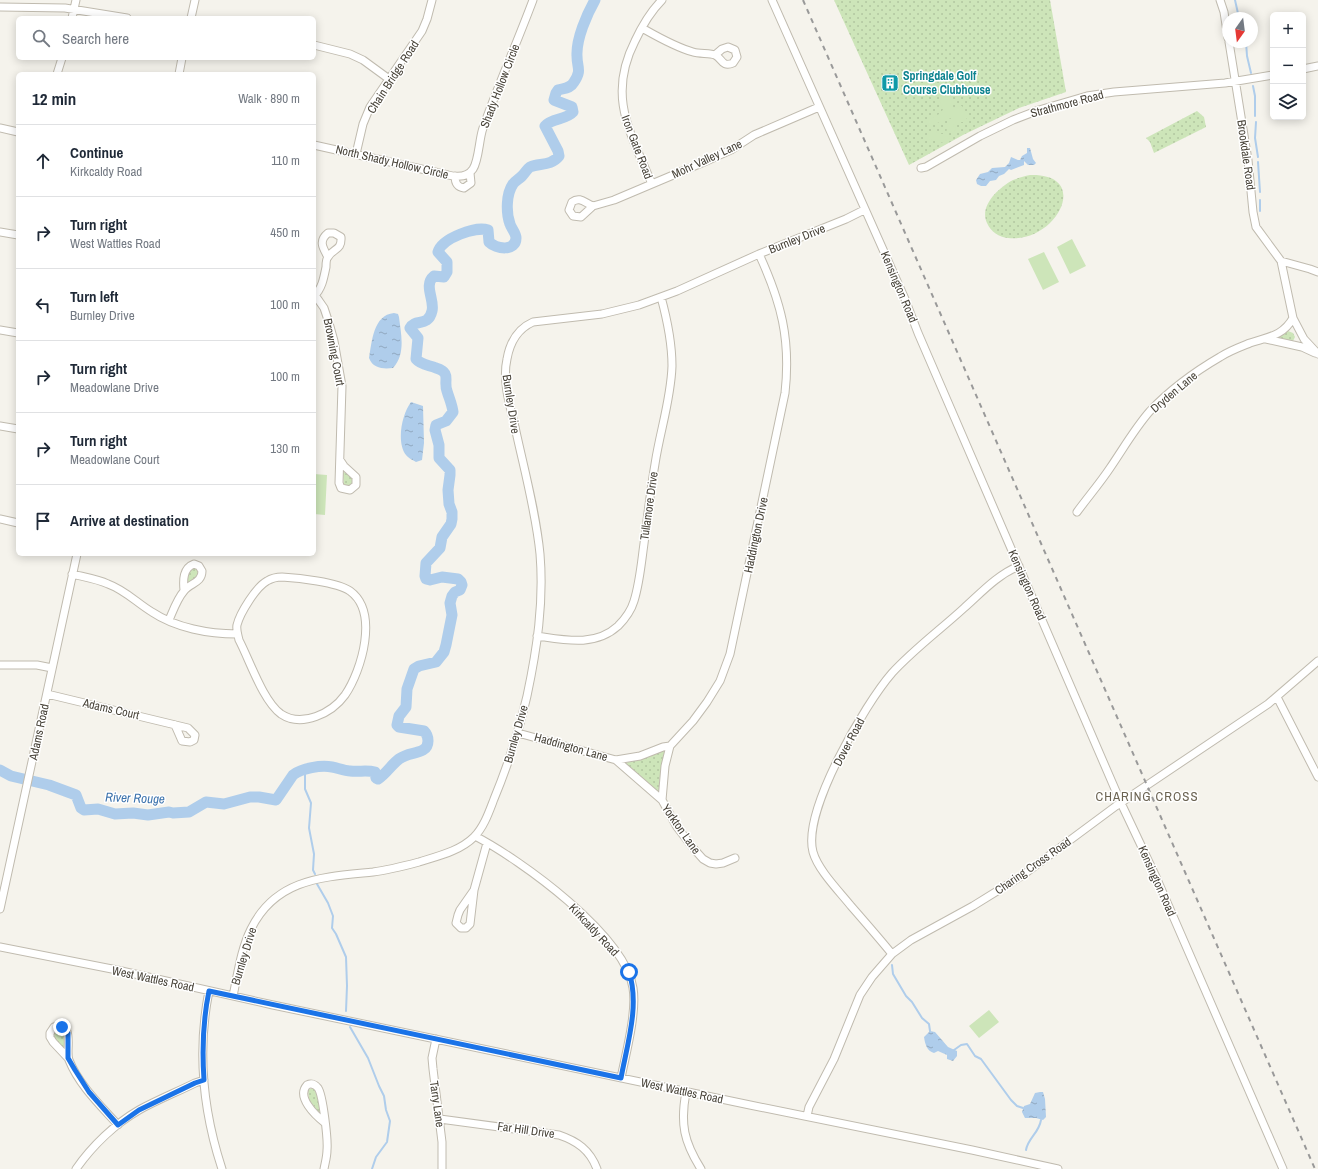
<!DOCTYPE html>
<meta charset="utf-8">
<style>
body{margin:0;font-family:"Archivo Narrow",sans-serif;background:#f2f2f3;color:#1f2937}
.controls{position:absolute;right:12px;top:12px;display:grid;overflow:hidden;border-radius:6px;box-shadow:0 2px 10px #0003}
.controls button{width:36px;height:36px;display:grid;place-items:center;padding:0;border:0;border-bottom:1px solid #e0e1e3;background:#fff;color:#1f2937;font:20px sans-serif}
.compass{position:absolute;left:1222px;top:12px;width:36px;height:36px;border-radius:50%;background:#fff;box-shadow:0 2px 10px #0003;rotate:194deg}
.stop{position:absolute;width:12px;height:12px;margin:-9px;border:3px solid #1a73e8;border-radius:50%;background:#fff}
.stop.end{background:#1a73e8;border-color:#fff;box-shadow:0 1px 4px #0008}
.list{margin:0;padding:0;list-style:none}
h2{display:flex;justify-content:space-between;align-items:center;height:52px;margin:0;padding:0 16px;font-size:17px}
h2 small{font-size:13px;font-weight:400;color:#747a83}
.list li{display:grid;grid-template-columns:26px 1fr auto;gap:12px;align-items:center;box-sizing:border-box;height:72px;padding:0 16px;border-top:1px solid #e0e1e3}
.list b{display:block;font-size:15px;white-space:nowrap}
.list p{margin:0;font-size:13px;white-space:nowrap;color:#747a83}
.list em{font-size:13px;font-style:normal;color:#747a83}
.icon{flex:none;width:22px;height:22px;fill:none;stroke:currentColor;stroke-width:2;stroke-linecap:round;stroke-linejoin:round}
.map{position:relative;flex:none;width:1318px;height:1169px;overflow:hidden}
.search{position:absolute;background:#fff;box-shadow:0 2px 10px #0003;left:16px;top:16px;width:300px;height:44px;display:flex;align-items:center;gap:10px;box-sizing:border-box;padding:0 14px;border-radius:6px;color:#747a83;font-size:15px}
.panel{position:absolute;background:#fff;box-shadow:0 2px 10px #0003;left:16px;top:72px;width:300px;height:484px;border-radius:6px}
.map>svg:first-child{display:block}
.grass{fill:url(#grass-dots)}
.park{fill:#cde5b9}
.water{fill:url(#water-ripples)}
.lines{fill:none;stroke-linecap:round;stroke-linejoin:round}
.stream{stroke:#afcdeb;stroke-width:2}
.river{stroke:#afcdeb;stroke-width:11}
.minor-casing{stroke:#c0bbaf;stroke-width:9}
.minor{stroke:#fff;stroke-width:7}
.rail{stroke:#999;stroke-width:2;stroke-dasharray:5 5;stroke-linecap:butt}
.route{stroke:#1a73e8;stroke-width:5}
.labels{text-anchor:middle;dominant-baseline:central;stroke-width:3;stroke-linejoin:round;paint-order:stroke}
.culture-label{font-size:12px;font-weight:bold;fill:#0d838f;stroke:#fff;text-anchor:start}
.street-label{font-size:12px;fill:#49443a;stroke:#fff}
.neighbourhood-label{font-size:13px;letter-spacing:1px;fill:#6b6352;stroke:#fff}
.water-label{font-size:13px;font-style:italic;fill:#3b72ac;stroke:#fff}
</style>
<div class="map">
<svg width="1318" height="1169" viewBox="0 0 1318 1169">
<defs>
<pattern id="grass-dots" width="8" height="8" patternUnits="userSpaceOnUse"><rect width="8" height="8" fill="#cde5b9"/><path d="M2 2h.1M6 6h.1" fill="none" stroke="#b2c6a0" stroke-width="1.8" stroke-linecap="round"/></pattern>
<pattern id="water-ripples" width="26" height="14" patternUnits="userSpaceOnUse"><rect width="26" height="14" fill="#afcdeb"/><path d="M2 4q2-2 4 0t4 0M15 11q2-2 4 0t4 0" fill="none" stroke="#90a8bf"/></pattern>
</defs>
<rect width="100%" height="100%" fill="#f5f3ec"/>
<path class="grass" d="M834,0H1050L1066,92L1019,108L963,135L909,165Z
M1197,111L1204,117L1206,127L1154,153L1150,142L1146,138Z
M1030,175C1093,173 1056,244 1008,238C999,237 991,232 987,223C979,206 998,188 1013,180C1018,178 1024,176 1030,175Z
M1288,331L1293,333L1295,337L1293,341L1277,338V337Z
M344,472L352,478V484L349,487L344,486L343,473Z
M193,567L197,568L200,575L187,585C186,577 187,573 193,567Z
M663,750L665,752L660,776L659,791L658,792L625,765V763L649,757Z
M58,1029L63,1031L66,1036L65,1049C58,1045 52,1038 55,1030Z
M312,1088H314L318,1098L321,1115L309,1100L308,1090Z"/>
<path class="park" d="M944,95L950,96L952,99L951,103L953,108L962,106L967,115V118L964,122H957L953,125L956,129L954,132H951L948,134L950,138L944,143L929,139L927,134L933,130L940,134H944L947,130L946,128L949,123L951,118L929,126L927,123L928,120L941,113L943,109L939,100Z
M1072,239L1086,266L1070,274L1057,247Z
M1044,252L1059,282L1043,290L1028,259Z
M314,474L327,475L325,515L314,514Z
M989,1010L999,1022L979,1038L969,1026Z"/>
<path class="water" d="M1027,148H1030L1033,159L1036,163L1034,165H1028L1024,161V165L1011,170L1009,169L1004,174L999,176L996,180L990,181L986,186H981L977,184L976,180L980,174L988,172L992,168L1005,167L1009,163L1011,157L1018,160H1020L1022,156L1027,153Z
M394,313L398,314L399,317C401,334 406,354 393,368C384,369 373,369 369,358C372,342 373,315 394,313Z
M411,402L423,406L424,443L422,460L416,462C413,460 408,458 406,455C396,442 402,414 411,402Z
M930,1031L935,1032L948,1047L957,1051V1056L953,1061L947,1059V1055L938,1051L934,1053C927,1051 925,1044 924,1037Z
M1040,1092H1043L1045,1099L1046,1117L1043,1120L1036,1118H1025L1022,1112L1024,1106L1030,1104L1035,1093Z"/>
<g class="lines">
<path class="stream" d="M1235,0L1239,18
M1246,42L1247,56L1251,73
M1253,86L1255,96V116
M1256,122L1255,138L1258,157
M1258,162L1260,192
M1260,200V211
M305,769V789L311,803L309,828L314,854L313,870L315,874
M317,884L328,903L333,916L332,928L336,934L346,957L347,986L346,1011
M892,965L893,974L906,996L912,1002L922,1018L929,1024L930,1031
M350,1027L368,1058L379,1086L384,1096L386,1110L390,1121L387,1142L376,1157L372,1169
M954,1050L961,1045L967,1044L975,1056L981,1059L1011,1100L1017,1106L1023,1108
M1026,1150C1028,1138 1039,1133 1041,1120"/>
<path class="river" d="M0,770L11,776L49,785L76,795L81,808L84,810L98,809L115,814L133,813L148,815L169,812L173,813L189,812L206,802L224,804L250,797H259L276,800L293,775C302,768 321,765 332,767C338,768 344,771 350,771C359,772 367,770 375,772L376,778L378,779C386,774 391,765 399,759C407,753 416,754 423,750C430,746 429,736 424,731L399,727L397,725L399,716L406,707L407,689L414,669L419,666L436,662L444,652L446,645L452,615L450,603L452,596L455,592L460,590L462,585L461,582L458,579L442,577L430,580L426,579L425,576L426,563L440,548L442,537L451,524L452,519V512L449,504L448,490L450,475V470L439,458V445L435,430L436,425L446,421L453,412C452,404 449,398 447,391C443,380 452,373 436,368C429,365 421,365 416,359L418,338L410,328C415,318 428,328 432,311C435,300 423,285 434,276L444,277L447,272V262L438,252C442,238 476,226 488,230L489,242C496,249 516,252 516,238C516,233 511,228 510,224C506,213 506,194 513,184C515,181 519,179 522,176C525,173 527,169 530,167C540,163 551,166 559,156L558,151L545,126C552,118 566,120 573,112L572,107L554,100L556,93L558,90C564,88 570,89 574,82C582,70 577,68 577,56C576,39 587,14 595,0"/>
<defs>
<path id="minor" d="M772,0L905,299L918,333L1121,803L1156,877L1283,1169
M1220,0L1224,12L1228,38
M0,7L65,8L127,18
M72,18L76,0
M191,18L195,0
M642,28C658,37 675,47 693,52C699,54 710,53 715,55C722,58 722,68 733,63L737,57L735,50L728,47L722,49L715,55
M1229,42L1248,160L1253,212L1256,227L1281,261L1293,318L1304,339L1318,354
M314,45L350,54L363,60L389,79
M1303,69L1318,66
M57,74L62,58
M179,74L182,58
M0,128L18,132
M314,145L448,175C456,177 467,178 473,169C479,160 479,139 483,128C498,85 517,43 533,0
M356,154L363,124L370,107L422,31L427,19L432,0
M921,168L926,167L980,136L1013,120L1039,110L1087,96L1114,92L1225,83L1273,75
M455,176C455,183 457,187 464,188L471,183L470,173
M652,184C630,132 607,96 635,41C642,26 650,12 662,0
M593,206L581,217L573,216L569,210L572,202C580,196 585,203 593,206L614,200L704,162L731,150L754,135L819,107
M0,232L18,235
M1281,261L1310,269L1318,272
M315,295L324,308L329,323L334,341L342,386L339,483L341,488L350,490L356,485V477L344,466L340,460
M314,296C322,289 324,277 326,267C326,264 326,259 328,257C333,248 342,251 341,237L334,233H328C318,241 323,248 328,257
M0,330L18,333
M1266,339L1302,347L1315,353
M0,426L18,429
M1077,512C1088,497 1100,483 1110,468C1123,449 1135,428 1150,411C1169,391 1196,371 1220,357C1229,351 1240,347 1250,343C1268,337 1283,336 1293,318
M0,519L18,523
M72,574C84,577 97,579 108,584C125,590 137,603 152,612C176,628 209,634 237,634
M282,577C298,578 337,582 350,591C379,612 362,670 345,695C332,713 302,728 281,714C263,701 250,661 239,640C238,635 236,630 237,625C240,613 256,587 267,581C272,578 277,577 282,577Z
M169,620C173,611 177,599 184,591C190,583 202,583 202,571L199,566L194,564C183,568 183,580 184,590
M537,636C565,640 595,647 618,626C625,619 631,611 634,601C639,585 641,567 643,551C647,522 650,493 655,464C660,431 671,399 672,366C672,343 667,319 661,297
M0,665H37L52,668
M47,694L188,728L195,735L194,740L190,742L182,741L175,725
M1277,697L1318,777
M518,733L616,760L640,756L663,747L670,746
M616,760L662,800L677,827L694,849L703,859L710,863L716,864L723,863L735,858
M662,800L665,766L670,746L693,721L707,702L720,681L730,654L785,393C791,339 781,302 759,254
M475,836C521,860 625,935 633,988C637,1012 626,1053 621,1078
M474,890L460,910L458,915L456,923L461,928H466L470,924L474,890L487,843
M0,909L77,554
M0,947L117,970L273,1005L750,1105L972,1150L1058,1169
M892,954C879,938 865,922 851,906C839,891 818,870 813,852C802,811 865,704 892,673C914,649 940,630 964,608C981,593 997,575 1019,566
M209,991C197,1051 203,1111 222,1169
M233,996C238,973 241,949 251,929C276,878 324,877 373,872C389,870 404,866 419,862C438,856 460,851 474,837C484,827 489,812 494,799C508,765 519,731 527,696C537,649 544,602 540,554C536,512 524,469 515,427C510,406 502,381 507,359C510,342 517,329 533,322L602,314L639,305L677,291L759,254L846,219L864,210
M436,1039L432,1058L433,1069L442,1142V1169
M68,1058L53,1042L50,1037V1033L54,1027C76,1022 65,1050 69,1060C79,1085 100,1105 118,1125
M686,1092C680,1124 684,1142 701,1169
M807,1116L809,1107L834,1059L860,995L872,977L892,954L911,940L973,906L1023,875L1116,806L1268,704L1318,661
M440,1119L559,1135C577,1141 590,1150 597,1169
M76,1169C92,1146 115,1124 139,1110C157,1100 177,1092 195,1083L204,1080
M324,1169C325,1163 327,1157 327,1150C328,1140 323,1095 318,1088C315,1084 311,1083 307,1085C296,1097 315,1115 325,1123"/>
</defs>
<use href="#minor" class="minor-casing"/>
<use href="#minor" class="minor"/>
<path class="rail" d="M803,0L1315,1169"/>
</g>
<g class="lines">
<path class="route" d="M62,1027L68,1033V1058L75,1070L89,1092L118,1125L139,1110L195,1083L204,1080C202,1050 203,1020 209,991L621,1078C627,1045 640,1005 629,972"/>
</g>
<defs>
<symbol id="building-square" viewBox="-11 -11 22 22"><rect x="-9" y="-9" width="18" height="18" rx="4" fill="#0f9aa8" stroke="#fff"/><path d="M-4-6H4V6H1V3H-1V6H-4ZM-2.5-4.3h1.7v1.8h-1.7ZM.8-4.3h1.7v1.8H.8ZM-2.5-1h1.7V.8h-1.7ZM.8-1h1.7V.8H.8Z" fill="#fff"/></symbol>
</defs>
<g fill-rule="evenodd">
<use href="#building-square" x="880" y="73" width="20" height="20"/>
</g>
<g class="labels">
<g class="culture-label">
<text x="903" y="76">Springdale Golf<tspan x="903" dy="14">Course Clubhouse</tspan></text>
</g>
<g class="street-label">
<text transform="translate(393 77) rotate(-57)">Chain Bridge Road</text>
<text transform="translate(500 86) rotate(-69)">Shady Hollow Circle</text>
<text transform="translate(1067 104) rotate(-15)">Strathmore Road</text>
<text transform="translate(637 147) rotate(69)">Iron Gate Road</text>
<text transform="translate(1246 155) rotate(82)">Brookdale Road</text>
<text transform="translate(707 159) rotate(-25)">Mohr Valley Lane</text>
<text transform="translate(392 162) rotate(13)">North Shady Hollow Circle</text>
<text transform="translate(797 239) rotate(-22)">Burnley Drive</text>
<text transform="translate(899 287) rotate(67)">Kensington Road</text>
<text transform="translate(334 352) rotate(79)">Browning Court</text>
<text transform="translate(1174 392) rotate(-40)">Dryden Lane</text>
<text transform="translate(511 404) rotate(81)">Burnley Drive</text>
<text transform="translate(649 506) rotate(-82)">Tullamore Drive</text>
<text transform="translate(756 535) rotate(-78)">Haddington Drive</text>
<text transform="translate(1027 585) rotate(66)">Kensington Road</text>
<text transform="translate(111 709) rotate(13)">Adams Court</text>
<text transform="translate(39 732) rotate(-78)">Adams Road</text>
<text transform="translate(516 734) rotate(-74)">Burnley Drive</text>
<text transform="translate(849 742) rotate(-62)">Dover Road</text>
<text transform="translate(571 747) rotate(16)">Haddington Lane</text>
<text transform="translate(681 829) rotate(55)">Yorkton Lane</text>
<text transform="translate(1033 866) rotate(-35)">Charing Cross Road</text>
<text transform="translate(1157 881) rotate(66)">Kensington Road</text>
<text transform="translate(594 930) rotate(47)">Kirkcaldy Road</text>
<text transform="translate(244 956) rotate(-73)">Burnley Drive</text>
<text transform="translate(153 979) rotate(12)">West Wattles Road</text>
<text transform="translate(682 1091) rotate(12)">West Wattles Road</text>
<text transform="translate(437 1104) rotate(82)">Tarry Lane</text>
<text transform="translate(526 1130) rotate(8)">Far Hill Drive</text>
</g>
<g class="neighbourhood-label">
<text x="1147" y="796">CHARING CROSS</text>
</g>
<g class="water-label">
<text transform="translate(135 798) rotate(2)">River Rouge</text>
</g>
</g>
</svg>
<div class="controls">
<button>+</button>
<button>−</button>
<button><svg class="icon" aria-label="layers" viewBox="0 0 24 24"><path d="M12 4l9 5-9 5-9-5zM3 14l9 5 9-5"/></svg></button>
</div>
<svg class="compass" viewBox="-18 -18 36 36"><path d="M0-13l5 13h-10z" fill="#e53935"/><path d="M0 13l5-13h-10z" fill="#747a83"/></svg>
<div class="stop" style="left:629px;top:972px"></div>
<div class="stop end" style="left:62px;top:1027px"></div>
<div class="search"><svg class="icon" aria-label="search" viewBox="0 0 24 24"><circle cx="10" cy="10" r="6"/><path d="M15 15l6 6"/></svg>Search here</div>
<section class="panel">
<h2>12 min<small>Walk · 890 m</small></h2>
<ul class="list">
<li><svg class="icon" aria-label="ahead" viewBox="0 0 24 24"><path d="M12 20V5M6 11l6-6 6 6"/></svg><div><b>Continue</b><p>Kirkcaldy Road</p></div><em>110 m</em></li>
<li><svg class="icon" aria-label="right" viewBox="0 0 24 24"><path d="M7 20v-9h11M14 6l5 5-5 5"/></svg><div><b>Turn right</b><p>West Wattles Road</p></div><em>450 m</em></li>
<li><svg class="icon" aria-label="left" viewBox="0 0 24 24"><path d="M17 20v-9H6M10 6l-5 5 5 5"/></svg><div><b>Turn left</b><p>Burnley Drive</p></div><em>100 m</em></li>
<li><svg class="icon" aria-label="right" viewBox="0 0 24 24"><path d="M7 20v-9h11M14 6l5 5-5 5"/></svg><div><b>Turn right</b><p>Meadowlane Drive</p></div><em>100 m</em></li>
<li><svg class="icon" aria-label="right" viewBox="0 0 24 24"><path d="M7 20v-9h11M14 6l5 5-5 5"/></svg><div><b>Turn right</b><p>Meadowlane Court</p></div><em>130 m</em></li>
<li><svg class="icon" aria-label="arrive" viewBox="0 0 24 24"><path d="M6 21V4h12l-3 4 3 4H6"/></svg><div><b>Arrive at destination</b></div></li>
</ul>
</section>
</div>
